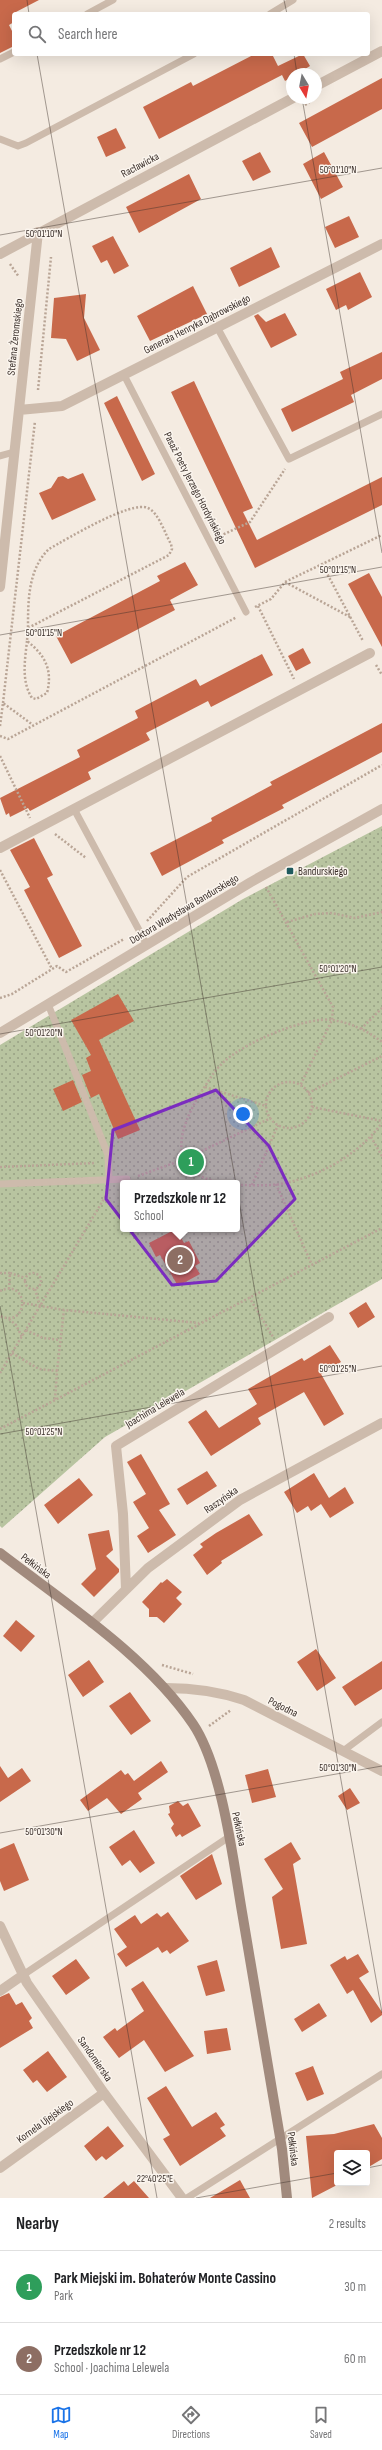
<!DOCTYPE html>
<meta charset="utf-8">
<style>
body{margin:0;font-family:"Sofia Sans Condensed",sans-serif;background:#f2f2f2;color:#202124}
.controls{position:absolute;right:12px;bottom:12px;display:grid;overflow:hidden;border-radius:4px;box-shadow:0 4px 16px #0002}
.controls button{width:36px;height:36px;display:grid;place-items:center;padding:0;border:0;border-bottom:1px solid #e0e0e0;background:#fff;color:#202124;font:20px sans-serif}
.compass{position:absolute;left:286px;top:68px;width:36px;height:36px;border-radius:50%;background:#fff;box-shadow:0 4px 16px #0002;rotate:170deg}
.you{position:absolute;left:243px;top:1114px;width:14px;height:14px;margin:-10px;border:3px solid #fff;border-radius:50%;background:#1a73e8;box-shadow:0 0 0 6px #1a73e833}
.badge{display:grid;place-items:center;width:26px;height:26px;border-radius:50%;background:#1a73e8;color:#fff;font-size:13px;font-weight:700}
.pin{position:absolute;translate:-50% -50%;border:2px solid #fff;box-shadow:0 1px 4px #0006}
.popup{position:absolute;left:120px;top:1180px;width:120px;height:52px;box-sizing:border-box;display:grid;place-content:center;border-radius:4px;background:#fff;filter:drop-shadow(0 1px 3px #0005);font-size:13px;white-space:nowrap;color:#757577}
.popup b{font-size:15px;color:#202124}
.popup::after{content:'';position:absolute;left:50%;top:100%;margin-left:-8px;border:8px solid transparent;border-top-color:#fff}
.list{margin:0;padding:0;list-style:none}
h2{display:flex;justify-content:space-between;align-items:center;height:52px;margin:0;padding:0 16px;font-size:17px}
h2 small{font-size:13px;font-weight:400;color:#757577}
.list li{display:grid;grid-template-columns:26px 1fr auto;gap:12px;align-items:center;box-sizing:border-box;height:72px;padding:0 16px;border-top:1px solid #e0e0e0}
.list b{display:block;font-size:15px;white-space:nowrap}
.list p{margin:0;font-size:13px;white-space:nowrap;color:#757577}
.list em{font-size:13px;font-style:normal;color:#757577}
.icon{flex:none;width:22px;height:22px;fill:none;stroke:currentColor;stroke-width:2;stroke-linecap:round;stroke-linejoin:round}
.map{position:relative;flex:none;width:382px;height:2198px;overflow:hidden}
.search{position:absolute;background:#fff;box-shadow:0 4px 16px #0002;left:12px;right:12px;top:12px;height:44px;display:flex;align-items:center;gap:10px;box-sizing:border-box;padding:0 14px;border-radius:4px;color:#757577;font-size:15px}
.sheet{height:196px;background:#fff}
nav{display:flex;justify-content:space-around;align-items:center;box-sizing:border-box;height:56px;border-top:1px solid #e0e0e0;background:#fff;font-size:11px;color:#757577}
nav a{display:grid;justify-items:center;gap:2px}
nav .on{color:#1a73e8}
.map>svg:first-child{display:block}
.park{fill:url(#park-dots);fill-rule:evenodd}
.building{fill:#c8694b}
.lines{fill:none;stroke-linecap:round;stroke-linejoin:round}
.path{stroke:#b9a596;stroke-width:2.5;stroke-dasharray:2 2;stroke-linecap:butt}
.lane{stroke:#cdbbac;stroke-width:7}
.street{stroke:#cdbbac;stroke-width:10}
.secondary{stroke:#a18a7d;stroke-width:10}
.marked{fill:#7b2cbf;fill-opacity:0.2;stroke:#7b2cbf;stroke-width:3;stroke-linejoin:round}
.ticks{fill:none;stroke:#3b302b;stroke-width:1;stroke-opacity:0.45}
.poi-dot{fill:#1f5a5e;stroke:#fbf5ee;stroke-width:1.5}
.labels{text-anchor:middle;dominant-baseline:central;stroke-width:3;stroke-linejoin:round;paint-order:stroke}
.street-label{font-size:11px;fill:#3b302b;stroke:#fbf5ee}
.poi-label{font-size:11px;fill:#3b302b;stroke:#fbf5ee;text-anchor:start}
.ticks-label{font-size:10px;text-anchor:middle;fill:#3b302b;stroke:#fbf5ee;stroke-width:3;stroke-linejoin:round;paint-order:stroke}
</style>
<div class="map">
<svg width="382" height="2198" viewBox="0 0 382 2198">
<defs>
<pattern id="park-dots" width="8" height="8" patternUnits="userSpaceOnUse"><rect width="8" height="8" fill="#b8c4a0"/><path d="M2 2h.1M6 6h.1" fill="none" stroke="#97a083" stroke-width="1.8" stroke-linecap="round"/></pattern>
</defs>
<rect width="100%" height="100%" fill="#f4ebe1"/>
<path class="park" d="M382,826V1279L105,1437L2,1528L0,1526V1045L243,899ZM123,1183H237V1229H123Z"/>
<path class="building" d="M0,0H39L14,13V22L9,25L14,35V46L0,53Z
M255,54H272L278,66L303,54L310,66L297,74H292V77L285,81L282,75L159,139L143,107L191,82L193,86Z
M382,78V109L312,147L299,123Z
M116,128L126,148L106,157L97,137Z
M260,152L271,172L253,181L242,161Z
M324,152L343,187L321,199L303,164Z
M189,174L201,199L139,233L126,207Z
M349,216L359,237L335,248L325,227Z
M113,236L129,266L114,274L107,260L101,263L92,246Z
M271,247L280,267L239,287L230,268Z
M360,272L372,297L348,310L346,305L336,310L326,289Z
M193,286L207,314L150,341L137,316Z
M86,294L84,318L100,350L77,361L66,339L51,338L54,298Z
M285,313L297,335L271,348L254,316L258,314L266,322Z
M382,352V379L351,395L354,402L292,432L281,409L343,379L340,372Z
M194,381L253,508L243,512L257,540L382,477V505L255,568L171,392Z
M117,396L155,474L142,481L104,403Z
M83,473L96,500L52,520L39,493L51,488L58,477L63,476L68,479Z
M185,562L198,585L170,600L175,610L71,664L56,636L160,581L157,576Z
M369,573L382,597V647L348,584Z
M303,648L311,663L296,671L288,656Z
M262,654L273,675L211,707L208,701L146,733L150,740L88,772L91,779L30,811L28,808L10,817L9,813L6,815L0,798L80,757L77,750L138,718L135,711L196,679L200,686Z
M382,723V752L282,805L284,808L222,840L224,843L162,876L150,853L212,821L211,818L272,785L270,782Z
M34,838L53,875L47,878L82,946L59,958L24,890L30,887L10,850Z
M118,994L134,1021L99,1040L140,1130L118,1139L99,1094L91,1098L82,1075L91,1071L86,1058L91,1055L71,1020Z
M73,1080L82,1102L63,1111L53,1089Z
M176,1229L184,1243L189,1241L200,1263L195,1266L200,1274L178,1286L160,1255L156,1257L149,1243Z
M366,1302L375,1317L358,1328L349,1313Z
M330,1345L341,1362L321,1374L344,1414L324,1426L304,1392L258,1418L261,1424L211,1456L188,1422L206,1410L219,1428L257,1404L248,1389L302,1358L304,1361Z
M141,1454L170,1504L159,1510L176,1535L148,1553L137,1536L149,1528L133,1502L146,1494L127,1462Z
M207,1471L217,1486L187,1505L177,1489Z
M314,1473L329,1498L345,1487L354,1503L330,1518L321,1504L311,1511L308,1506L297,1513L284,1492Z
M79,1478L93,1495L58,1524L44,1505Z
M249,1514L263,1535L221,1561L222,1563L207,1575L193,1555L203,1547L200,1544L216,1533Z
M109,1530L113,1550L106,1556L119,1569V1572L94,1597L81,1584L96,1569L88,1534Z
M167,1579L182,1592L176,1598L182,1604L164,1623L157,1617H149V1609L142,1602L161,1582L162,1583Z
M16,1620L35,1636L21,1652L3,1636Z
M316,1649L336,1678L317,1691L297,1662Z
M89,1660L104,1682L83,1697L68,1675Z
M382,1661V1689L355,1706L342,1687Z
M130,1692L151,1721L131,1735L109,1706Z
M161,1761L168,1772L138,1793L142,1799L121,1814L107,1798L88,1811L80,1800L121,1770L125,1775L128,1773L134,1781Z
M0,1766L8,1778L22,1768L31,1781L0,1802Z
M268,1769L276,1797L252,1803L245,1775Z
M350,1788L360,1803L347,1810L338,1796Z
M178,1801L183,1806L188,1803L201,1826L182,1837L180,1834L176,1837L171,1828L174,1824L168,1814L170,1813L169,1806Z
M134,1830L155,1863L140,1873L130,1860L122,1866L109,1847Z
M291,1842L301,1859L293,1864L307,1944L281,1949L272,1897L283,1889L264,1859Z
M14,1843L29,1880L4,1891L0,1881V1849Z
M212,1854L222,1884L196,1900L180,1876Z
M168,1912L189,1941L170,1954L167,1950L162,1953L158,1947L126,1967L117,1954L127,1947L114,1929L135,1915L141,1924L157,1913L161,1917Z
M358,1954L369,1972L359,1978L382,2012V2015L371,2023L353,1990L347,1994L330,1965L345,1956L347,1960Z
M76,1959L90,1978L66,1995L52,1976Z
M217,1960L225,1991L206,1996L197,1966Z
M143,1981L194,2056L165,2072L144,2040L119,2058L103,2037L115,2028L117,2031L144,2011L131,1989Z
M9,1993L16,2005L22,2002L32,2018L29,2021L33,2028L0,2048V1997Z
M319,2003L327,2016L302,2032L294,2019Z
M227,2028L231,2050L207,2054L204,2031Z
M48,2051L67,2077L47,2092L37,2080L33,2083L23,2070Z
M313,2066L324,2094L307,2101L295,2073Z
M166,2086L192,2127L216,2112L225,2125L220,2128L226,2136L180,2166L163,2139L170,2135L147,2098Z
M374,2124L382,2138V2159L367,2168V2153H337V2185L312,2198L306,2136L334,2134Z
M108,2126L124,2146L106,2160L102,2156L96,2161L84,2146Z
M240,2180L250,2198H210Z
M124,2181L128,2186L134,2181L149,2198H103Z"/>
<g class="lines">
<path class="path" d="M305,105L314,99
M10,264L19,277
M38,390L51,257
M220,536L250,522L285,469
M322,564L363,641
M285,582L350,617
M258,606L294,679
M255,607L271,599L285,582L382,535
M27,641C25,660 21,681 32,698L36,699L47,693C53,670 45,655 27,641L28,628L169,555L172,549L171,544C165,534 159,513 148,508C131,500 67,539 49,549C28,569 28,601 28,628
M376,665L382,675
M3,703L35,421
M0,726L3,703L33,725
M0,736L8,739L237,617
M0,756L30,818
M55,834L86,858
M0,870L52,969
M266,887L333,1007L332,1020L300,1086
M147,921L187,877L382,765
M287,922L315,914L331,913L355,918L382,912
M0,998L12,994L57,966L66,972L124,939
M361,1029L382,1008
M266 1105a23 23 0 1 1 46 0a23 23 0 1 1-46 0Z
M205,1087L266,1106
M308,1093L382,1056
M312,1107L382,1121
M371,1137L382,1156
M0,1167L96,1163
M138,1176L185,1159L271,1118
M223,1183C163,1173 179,1127 202,1091C209,1080 216,1068 226,1060C247,1042 306,1016 333,1020C351,1023 368,1031 382,1042
M276,1184L312,1265
M237,1185C251,1185 267,1186 280,1184C319,1177 358,1155 382,1123
M252,1185L278,1125
M25 1281a8 8 0 1 1 16 0a8 8 0 1 1-16 0Z
M0,1273H10L9,1289
M10,1273L25,1278
M35,1289L40,1306
M0,1291C29,1277 30,1329 0,1316
M249,1297L273,1337
M23,1303L64,1310L199,1323
M9,1319L16,1325L22,1337
M26,1330L43,1338L60,1340
M12,1353L39,1369L57,1371L55,1400
M57,1371L64,1310
M0,1373L108,1192
M0,1429L382,1228
M162,1665L193,1674
M209,1726L231,1710"/>
<path class="lane" d="M87,14L113,0
M270,14L293,0
M0,59L14,52
M0,139L18,146L26,143L194,54
M217,327L289,459L382,414
M124,375L246,612
M0,456L14,452
M74,809L147,945
M48,1004L108,1155L109,1180
M0,1184L127,1179
M343,1751L382,1722
M23,1975L229,1837
M187,2198L382,2074"/>
<path class="street" d="M316,86L382,51
M0,254L293,98
M19,410L62,406L382,244
M0,587L38,232
M0,848L370,653
M0,1033L251,882L382,809
M126,1589L123,1514L116,1446L329,1317
M92,1623L148,1568L240,1500L382,1423
M166,1688C194,1688 217,1691 244,1700L382,1771
M0,1926L27,1983L104,2093L182,2198
M0,1991L23,1975
M0,2168L104,2093"/>
<path class="secondary" d="M0,1553C65,1603 147,1656 193,1724C222,1767 233,1859 242,1912C255,1991 269,2070 282,2149L287,2198"/>
</g>
<path class="marked" d="M216,1090L269,1146L295,1199L216,1281L172,1285L106,1199L113,1130Z"/>
<path class="ticks" d="M27,0L29,14M284,0L287,14M37,54L382,2013M294,54L297,74M302,98L382,553M0,235L382,168M0,635L382,567M0,1034L382,967M0,1306L157,2198M0,1434L382,1366M0,1833L382,1766M367,2168L382,2165M196,2198L337,2173"/>
<rect class="poi-dot" x="286" y="867" width="8" height="8" rx="2"/>
<g class="labels">
<g class="street-label">
<text transform="translate(140 165) rotate(-28)">Racławicka</text>
<text transform="translate(197 324) rotate(-27)">Generała Henryka Dąbrowskiego</text>
<text transform="translate(15 337) rotate(-84)">Stefana Żeromskiego</text>
<text transform="translate(195 488) rotate(63)">Pasaż Poety Jerzego Hordyńskiego</text>
<text transform="translate(184 909) rotate(-31)">Doktora Władysława Bandurskiego</text>
<text transform="translate(155 1408) rotate(-31)">Joachima Lelewela</text>
<text transform="translate(221 1500) rotate(-35)">Raszyńska</text>
<text transform="translate(36 1566) rotate(37)">Pełkińska</text>
<text transform="translate(283 1707) rotate(27)">Pogodna</text>
<text transform="translate(239 1829) rotate(78)">Pełkińska</text>
<text transform="translate(95 2059) rotate(55)">Sandomierska</text>
<text transform="translate(45 2121) rotate(-36)">Kornela Ujejskiego</text>
<text transform="translate(293 2149) rotate(83)">Pełkińska</text>
</g>
<g class="poi-label">
<text x="298" y="871">Bandurskiego</text>
</g>
</g>
<g class="ticks-label">
<text x="338" y="173">50°01'10"N</text>
<text x="44" y="237">50°01'10"N</text>
<text x="338" y="573">50°01'15"N</text>
<text x="44" y="636">50°01'15"N</text>
<text x="338" y="972">50°01'20"N</text>
<text x="44" y="1036">50°01'20"N</text>
<text x="338" y="1372">50°01'25"N</text>
<text x="44" y="1435">50°01'25"N</text>
<text x="338" y="1771">50°01'30"N</text>
<text x="44" y="1835">50°01'30"N</text>
<text x="155" y="2182">22°40'25"E</text>
</g>
</svg>
<div class="controls">
<button><svg class="icon" aria-label="layers" viewBox="0 0 24 24"><path d="M12 4l9 5-9 5-9-5zM3 14l9 5 9-5"/></svg></button>
</div>
<svg class="compass" viewBox="-18 -18 36 36"><path d="M0-13l5 13h-10z" fill="#e53935"/><path d="M0 13l5-13h-10z" fill="#757577"/></svg>
<div class="you"></div>
<div class="pin badge" style="left:191px;top:1162px;background:#2e9e5b">1</div>
<div class="pin badge" style="left:180px;top:1260px;background:#8d6e63">2</div>
<div class="popup"><b>Przedszkole nr 12</b>School</div>
<div class="search"><svg class="icon" aria-label="search" viewBox="0 0 24 24"><circle cx="10" cy="10" r="6"/><path d="M15 15l6 6"/></svg>Search here</div>
</div>
<section class="sheet">
<h2>Nearby<small>2 results</small></h2>
<ul class="list">
<li><span class="badge" style="background:#2e9e5b">1</span><div><b>Park Miejski im. Bohaterów Monte Cassino</b><p>Park</p></div><em>30 m</em></li>
<li><span class="badge" style="background:#8d6e63">2</span><div><b>Przedszkole nr 12</b><p>School · Joachima Lelewela</p></div><em>60 m</em></li>
</ul>
</section>
<nav>
<a class="on"><svg class="icon" aria-label="map" viewBox="0 0 24 24"><path d="M3 6l6-2 6 2 6-2v14l-6 2-6-2-6 2zM9 4v14M15 6v14"/></svg>Map</a>
<a><svg class="icon" aria-label="directions" viewBox="0 0 24 24"><path d="M12 3l9 9-9 9-9-9zM9 14v-3h6M13 9l2 2-2 2"/></svg>Directions</a>
<a><svg class="icon" aria-label="saved" viewBox="0 0 24 24"><path d="M7 4h10v16l-5-4-5 4z"/></svg>Saved</a>
</nav>
